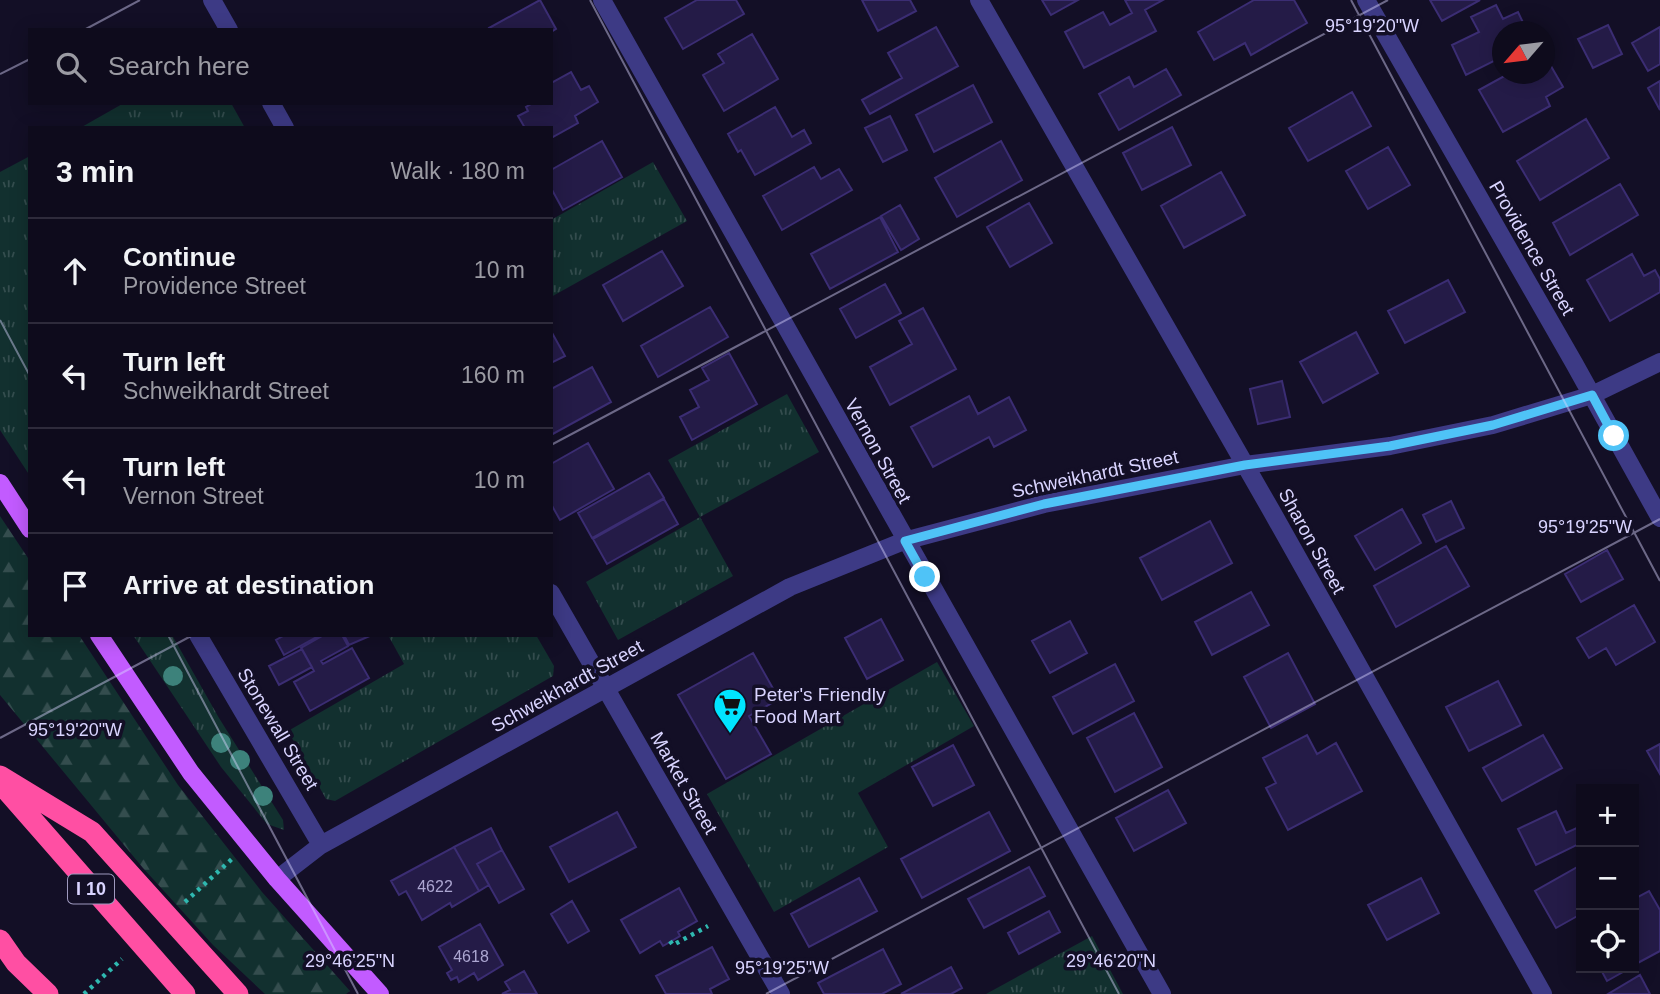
<!DOCTYPE html>
<meta charset="utf-8">
<style>
body{margin:0;font-family:Helvetica,sans-serif;background:#1c1929;color:#f1f3f6}
.controls{position:absolute;right:21px;bottom:21px;display:grid;overflow:hidden;border-radius:0px;box-shadow:0 4px 18px #0003}
.controls button{width:63px;height:63px;display:grid;place-items:center;padding:0;border:0;border-bottom:2px solid #2e2b3b;background:#0e0b1c;color:#f1f3f6;font:35px sans-serif}
.compass{position:absolute;left:1492px;top:21px;width:63px;height:63px;border-radius:50%;background:#0e0b1c;box-shadow:0 4px 18px #0003;rotate:242deg}
.stop{position:absolute;width:21px;height:21px;margin:-16px;border:5px solid #4fc3f7;border-radius:50%;background:#fff}
.stop.end{background:#4fc3f7;border-color:#fff;box-shadow:0 2px 7px #0008}
.list{margin:0;padding:0;list-style:none}
h2{display:flex;justify-content:space-between;align-items:center;height:91px;margin:0;padding:0 28px;font-size:30px}
h2 small{font-size:23px;font-weight:400;color:#9b9ba3}
.list li{display:grid;grid-template-columns:46px 1fr auto;gap:21px;align-items:center;box-sizing:border-box;height:105px;padding:0 28px;border-top:2px solid #2e2b3b}
.list b{display:block;font-size:26px;white-space:nowrap}
.list p{margin:0;font-size:23px;white-space:nowrap;color:#9b9ba3}
.list em{font-size:23px;font-style:normal;color:#9b9ba3}
.icon{flex:none;width:38px;height:38px;fill:none;stroke:currentColor;stroke-width:2;stroke-linecap:round;stroke-linejoin:round}
.map{position:relative;flex:none;width:1660px;height:994px;overflow:hidden}
.search{position:absolute;background:#0e0b1c;box-shadow:0 4px 18px #0003;left:28px;top:28px;width:525px;height:77px;display:flex;align-items:center;gap:18px;box-sizing:border-box;padding:0 24px;border-radius:0px;color:#9b9ba3;font-size:26px}
.panel{position:absolute;background:#0e0b1c;box-shadow:0 4px 18px #0003;left:28px;top:126px;width:525px;height:511px;border-radius:0px}
.map>svg:first-child{display:block}
.grass{fill:url(#grass-tufts)}
.forest{fill:url(#forest-firs)}
.building{fill:#241b47;stroke:#3b2d73;stroke-width:2}
.lines{fill:none;stroke-linecap:round;stroke-linejoin:round}
.path{stroke:#2fb8b0;stroke-width:4.5;stroke-dasharray:3.5 5;stroke-linecap:butt}
.minor{stroke:#3d3a85;stroke-width:18}
.major{stroke:#c25bff;stroke-width:18}
.highway{stroke:#ff4fa3;stroke-width:21}
.tree{fill:#3d827b}
.route{stroke:#4fc3f7;stroke-width:9}
.ticks{fill:none;stroke:#d9d4ff;stroke-width:2;stroke-opacity:0.45}
.labels{text-anchor:middle;dominant-baseline:central;stroke-width:7;stroke-linejoin:round;paint-order:stroke}
.number-label{font-size:16px;fill:#aca6d1}
.shield{fill:#130f26;stroke:#9e99be;stroke-width:2}
.shield-label{font-size:18px;font-weight:bold;fill:#d9d4ff}
.street-label{font-size:19px;fill:#d9d4ff;stroke:#130f26}
.poi-label{font-size:19px;fill:#d9d4ff;stroke:#130f26;text-anchor:start}
.ticks-label{font-size:18px;text-anchor:middle;fill:#d9d4ff;stroke:#130f26;stroke-width:7;stroke-linejoin:round;paint-order:stroke}
</style>
<div class="map">
<svg width="1660" height="994" viewBox="0 0 1660 994">
<defs>
<pattern id="grass-tufts" width="24" height="20" patternUnits="userSpaceOnUse" patternTransform="scale(1.75)"><rect width="24" height="20" fill="#12302f"/><path d="M3 7l-1-3M5 7V3M7 7l1-3M15 17l-1-3M17 17v-4M19 17l1-3" fill="none" stroke="#344d4e"/></pattern>
<pattern id="forest-firs" width="22" height="20" patternUnits="userSpaceOnUse" patternTransform="scale(1.75)"><rect width="22" height="20" fill="#12302f"/><path d="M5 1l3.5 6h-7zM16 11l3.5 6h-7z" fill="#344d4e"/></pattern>
</defs>
<rect width="100%" height="100%" fill="#130f26"/>
<path class="grass" d="M124,103H231L245,128H80Z
M30,156V476L0,430V172Z
M653,162L687,221L551,297V220Z
M787,394L819,452L700,517L733,576L618,640L586,582L700,517L668,460Z
M133,635H172L219,718L283,820L284,830L267,824L221,767Z
M388,635H536L554,666L553,676L335,801L326,799L288,731L404,664Z
M937,662L974,726L858,793L888,847L774,912L707,794Z
M1092,936L1123,994H986Z"/>
<path class="forest" d="M0,516L30,561V635H79L178,785L262,892L350,991L346,994H265L213,945L143,868L0,695Z"/>
<path class="building" d="M540,0L556,29L551,32V30H490L489,28Z
M697,0H736L744,14L683,49L665,18Z
M862,0H910L916,11L878,31Z
M1042,0H1078L1051,15Z
M1125,0H1163L1145,10L1156,31L1084,68L1065,32L1103,12L1110,25L1132,13Z
M1254,0H1294L1307,23L1251,55L1245,43L1214,60L1198,32Z
M1430,0H1480L1442,21Z
M1496,5L1503,19L1518,12L1527,31L1502,32V57L1466,75L1452,45L1479,32L1471,17Z
M1608,25L1622,54L1593,68L1578,39Z
M936,27L958,66L870,114L862,100L902,78L888,53Z
M1660,27V64L1648,71L1632,43Z
M752,34L778,79L724,111L703,75L724,63L718,54Z
M1544,54L1563,87L1546,97L1550,106L1503,132L1479,90L1508,74H1544Z
M1166,69L1181,95L1119,130L1099,94L1129,77L1134,87Z
M571,72L581,90L589,86L598,102L575,116L578,123L551,138V128H525L518,116L528,111L526,107L533,103H551V83Z
M1660,81V110L1648,88Z
M973,85L992,122L934,152L916,115Z
M1352,92L1371,126L1308,161L1289,128Z
M775,107L792,137L804,130L811,143L755,175L741,150L738,152L728,134Z
M890,116L907,150L883,162L865,128Z
M1586,119L1609,158L1540,200L1517,161Z
M1172,127L1191,165L1142,190L1123,153Z
M602,141L622,177L563,210L551,188V170Z
M1001,141L1022,180L957,217L935,178Z
M1388,147L1410,185L1368,209L1346,171Z
M814,167L821,179L839,169L852,190L782,230L763,196Z
M1221,172L1245,215L1184,248L1161,206Z
M1620,184L1638,215L1570,255L1553,223Z
M1029,203L1052,243L1010,267L987,227Z
M900,205L919,239L901,250L881,216Z
M880,217L898,252L830,289L811,254Z
M662,251L683,286L623,321L603,285Z
M1632,254L1644,276L1655,270L1660,279V292L1610,321L1587,280Z
M1448,280L1465,312L1405,343L1388,311Z
M885,284L901,313L856,338L840,309Z
M710,307L728,337L658,377L641,346Z
M923,308L956,369L890,405L870,367L912,344L899,321Z
M551,331L565,356L551,363Z
M1356,332L1378,373L1323,403L1300,362Z
M729,353L757,404L692,440L680,417L699,407L690,390L709,380L702,368Z
M592,367L611,402L551,435V389Z
M1282,381L1290,417L1258,424L1250,389Z
M969,396L978,414L1009,397L1026,430L994,447L989,437L933,467L911,427Z
M588,443L614,489L560,520L551,504V464Z
M649,473L664,498L592,538L578,513Z
M664,499L678,524L607,564L593,539Z
M1451,501L1464,528L1436,542L1423,515Z
M1402,509L1421,543L1375,570L1355,536Z
M1210,521L1232,563L1162,600L1140,558Z
M1446,546L1469,586L1396,627L1374,586Z
M1607,550L1623,579L1581,602L1565,574Z
M1251,592L1269,625L1212,655L1195,622Z
M1634,605L1655,642L1616,665L1606,648L1589,658L1577,638Z
M881,619L903,660L867,679L845,638Z
M1070,621L1087,653L1050,673L1032,641Z
M285,635H320L284,655L276,640Z
M324,635H342L348,646L321,661L323,664L352,648L369,678L310,711L294,682L314,671L301,648Z
M348,635H372L349,645L345,637Z
M302,649L312,667L279,685L269,666Z
M753,653L779,699L749,716L771,754L726,779L678,695Z
M1288,653L1315,704L1271,728L1244,677Z
M1115,664L1134,701L1073,734L1053,697Z
M1498,681L1521,725L1469,751L1446,707Z
M1134,713L1162,767L1115,792L1087,738Z
M1307,735L1317,754L1336,743L1362,791L1288,830L1266,788L1276,783L1263,758Z
M1543,735L1562,768L1502,801L1483,768Z
M1660,744V774L1647,751Z
M953,745L974,785L933,806L912,767Z
M1168,790L1186,823L1134,851L1116,818Z
M1556,811L1566,833L1581,826V843L1536,865L1518,829Z
M617,812L636,847L569,882L550,847Z
M989,812L1010,851L922,898L901,859Z
M491,828L502,850L477,864L489,885L479,891L454,847Z
M454,847L479,891L452,907L450,903L422,920L406,891L399,895L391,881Z
M502,850L524,889L499,903L477,864Z
M1581,865V914L1556,928L1535,891Z
M1029,867L1045,896L984,928L968,899Z
M859,878L877,911L809,947L791,914Z
M1421,878L1439,913L1387,940L1368,905Z
M679,888L697,921L678,932L680,936L663,946L660,941L640,953L621,920Z
M1649,891L1660,910V951L1634,965V899Z
M572,901L589,931L568,943L551,914Z
M1049,911L1060,932L1019,954L1008,933Z
M480,924L503,965L478,980L474,973L459,982L457,977L451,980L447,973L452,970L439,947Z
M712,947L729,979L710,989L712,994H666L656,976Z
M883,949L901,984L882,994H824L818,983Z
M951,967L962,988L951,994H901Z
M1600,968H1630L1607,981Z
M524,971L537,994H502L510,990L505,982Z
M1640,975L1650,994H1608Z"/>
<g class="lines">
<path class="path" d="M185,902L233,858
M670,941L673,945L708,926
M84,994L122,959"/>
<path class="minor" d="M212,0L229,30
M602,0L1162,994
M979,0L1271,510L1543,994
M1366,0L1574,363L1660,518
M271,103L285,128
M551,593L781,994
M198,635L321,845
M277,879L321,845L790,587L904,541L1044,504L1245,465L1390,446L1493,425L1592,395L1660,362"/>
<path class="major" d="M0,483L30,529
M99,635L191,773L277,879L380,994"/>
<path class="highway" d="M0,776L92,832L238,994
M2,785L185,994
M0,940L16,963L48,994"/>
</g>
<g class="tree">
<circle cx="173" cy="676" r="10"/>
<circle cx="221" cy="743" r="10"/>
<circle cx="240" cy="760" r="10"/>
<circle cx="263" cy="796" r="10"/>
</g>
<g class="lines">
<path class="route" d="M925,577L905,541L1044,504L1245,465L1390,446L1493,425L1592,395L1614,436"/>
</g>
<path class="ticks" d="M590,0L1119,994M1351,0L1660,581M84,30L140,0M0,74L30,59M0,320L30,376M551,445L1388,0M168,635L358,994M0,738L193,635M766,994L1660,519"/>
<defs>
<symbol id="supermarket-pin" viewBox="-11 -11 22 30"><path d="M0 17L-7.5 6A9.5 9.5 0 1 1 7.5 6Z" fill="#00e5ff" stroke="#130f26"/><path d="M-6-5.5h2.5l.6 2H6L4.5 2H-2.5L-4.4-4H-6ZM-1.5 3.2a1.3 1.3 0 1 0 .1 0ZM3 3.2a1.3 1.3 0 1 0 .1 0Z" fill="#111"/></symbol>
</defs>
<g fill-rule="evenodd">
<use href="#supermarket-pin" x="711" y="686" width="38" height="52"/>
</g>
<g class="labels">
<g class="number-label">
<text x="435" y="886">4622</text>
<text x="471" y="956">4618</text>
</g>
<rect class="shield" x="68" y="874.5" width="46" height="29" rx="5"/>
<g class="shield-label">
<text x="91" y="889">I 10</text>
</g>
<g class="street-label">
<text transform="translate(1532 248) rotate(60)">Providence Street</text>
<text transform="translate(878 451) rotate(61)">Vernon Street</text>
<text transform="translate(1095 474) rotate(-12)">Schweikhardt Street</text>
<text transform="translate(1312 541) rotate(61)">Sharon Street</text>
<text transform="translate(567 686) rotate(-29)">Schweikhardt Street</text>
<text transform="translate(278 729) rotate(59)">Stonewall Street</text>
<text transform="translate(684 783) rotate(60)">Market Street</text>
</g>
<g class="poi-label">
<text x="754" y="694">Peter's Friendly<tspan x="754" dy="22">Food Mart</tspan></text>
</g>
</g>
<g class="ticks-label">
<text x="1372" y="32">95°19'20"W</text>
<text x="1585" y="533">95°19'25"W</text>
<text x="75" y="736">95°19'20"W</text>
<text x="350" y="967">29°46'25"N</text>
<text x="1111" y="967">29°46'20"N</text>
<text x="782" y="974">95°19'25"W</text>
</g>
</svg>
<div class="controls">
<button>+</button>
<button>−</button>
<button><svg class="icon" aria-label="locate" viewBox="0 0 24 24"><circle cx="12" cy="12" r="6"/><path d="M12 2v4M12 18v4M2 12h4M18 12h4"/></svg></button>
</div>
<svg class="compass" viewBox="-18 -18 36 36"><path d="M0-13l5 13h-10z" fill="#e53935"/><path d="M0 13l5-13h-10z" fill="#9b9ba3"/></svg>
<div class="stop" style="left:1614px;top:436px"></div>
<div class="stop end" style="left:925px;top:577px"></div>
<div class="search"><svg class="icon" aria-label="search" viewBox="0 0 24 24"><circle cx="10" cy="10" r="6"/><path d="M15 15l6 6"/></svg>Search here</div>
<section class="panel">
<h2>3 min<small>Walk · 180 m</small></h2>
<ul class="list">
<li><svg class="icon" aria-label="ahead" viewBox="0 0 24 24"><path d="M12 20V5M6 11l6-6 6 6"/></svg><div><b>Continue</b><p>Providence Street</p></div><em>10 m</em></li>
<li><svg class="icon" aria-label="left" viewBox="0 0 24 24"><path d="M17 20v-9H6M10 6l-5 5 5 5"/></svg><div><b>Turn left</b><p>Schweikhardt Street</p></div><em>160 m</em></li>
<li><svg class="icon" aria-label="left" viewBox="0 0 24 24"><path d="M17 20v-9H6M10 6l-5 5 5 5"/></svg><div><b>Turn left</b><p>Vernon Street</p></div><em>10 m</em></li>
<li><svg class="icon" aria-label="arrive" viewBox="0 0 24 24"><path d="M6 21V4h12l-3 4 3 4H6"/></svg><div><b>Arrive at destination</b></div></li>
</ul>
</section>
</div>
